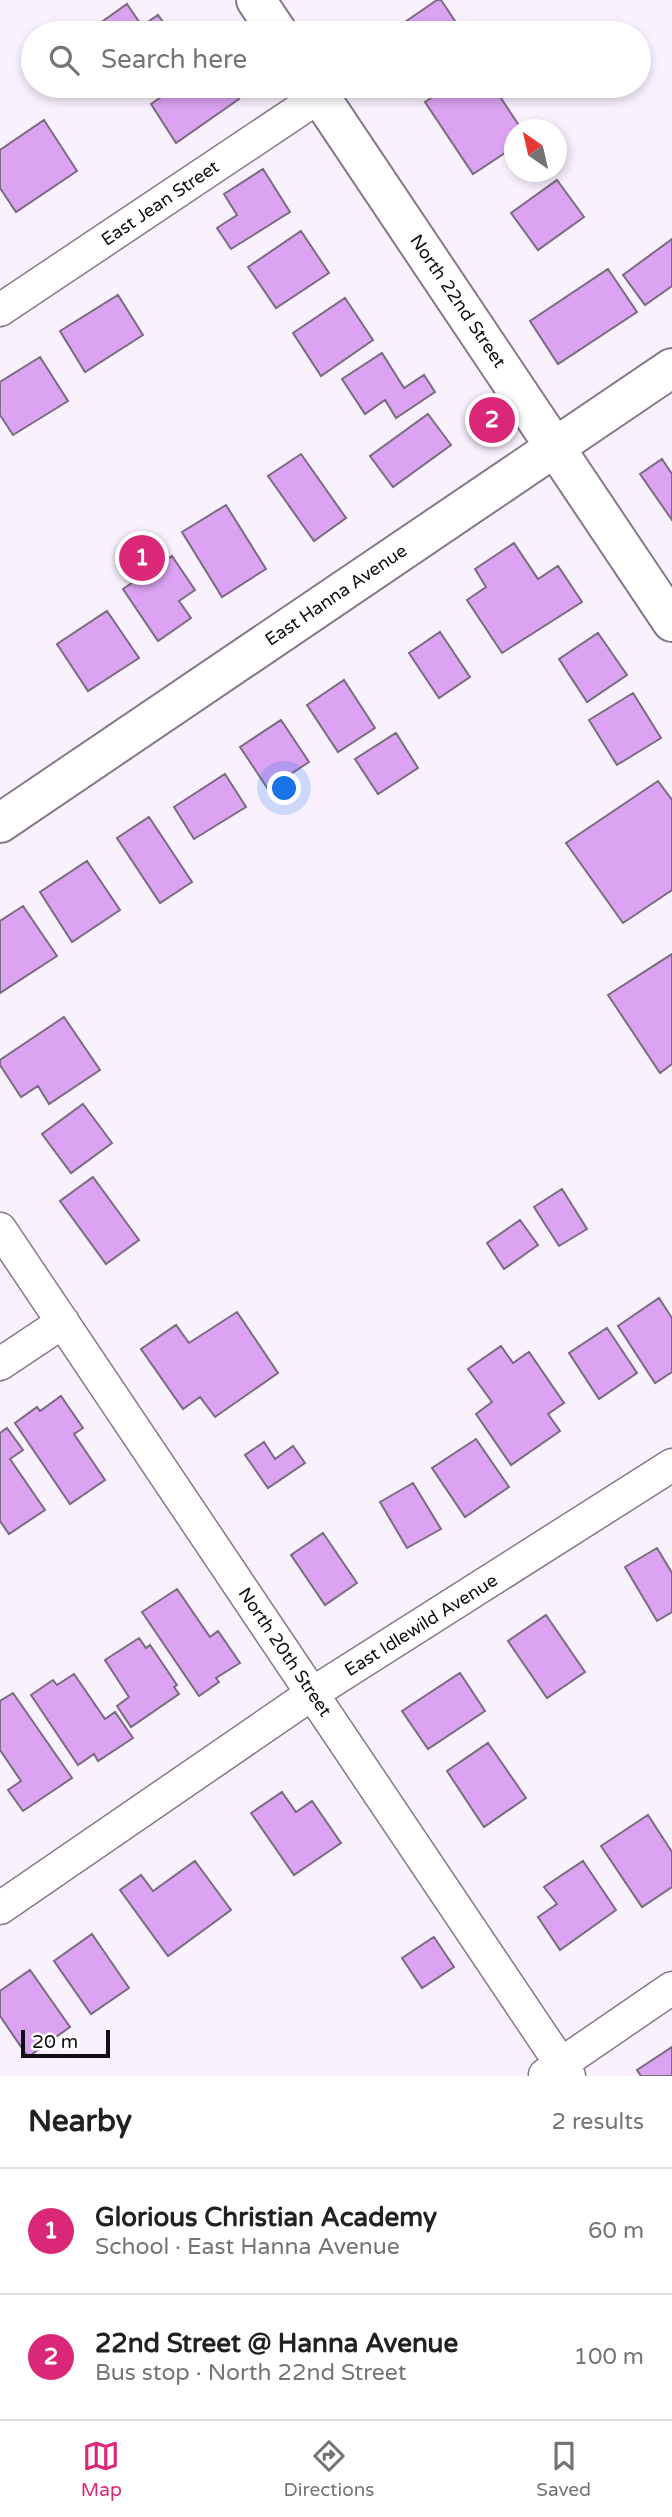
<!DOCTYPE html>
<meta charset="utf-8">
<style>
body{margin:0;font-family:"Varela Round",sans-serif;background:#f2f2f2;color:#202124}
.compass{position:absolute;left:504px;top:119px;width:63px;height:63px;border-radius:50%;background:#fff;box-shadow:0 4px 10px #0003;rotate:326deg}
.scale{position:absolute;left:21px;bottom:18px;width:89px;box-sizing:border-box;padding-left:7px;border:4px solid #130e15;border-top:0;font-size:19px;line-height:24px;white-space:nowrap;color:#130e15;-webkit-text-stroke:5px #fff;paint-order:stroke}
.you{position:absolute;left:285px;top:789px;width:24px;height:24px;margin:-18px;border:5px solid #fff;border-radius:50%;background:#1a73e8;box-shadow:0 0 0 10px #1a73e833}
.badge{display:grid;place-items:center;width:46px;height:46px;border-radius:50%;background:#db2777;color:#fff;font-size:23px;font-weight:700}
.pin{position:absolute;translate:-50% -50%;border:4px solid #fff;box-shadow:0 2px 7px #0006}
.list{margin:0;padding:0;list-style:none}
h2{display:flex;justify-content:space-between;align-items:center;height:91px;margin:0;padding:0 28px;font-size:30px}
h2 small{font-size:23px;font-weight:400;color:#757577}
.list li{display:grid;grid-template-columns:46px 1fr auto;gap:21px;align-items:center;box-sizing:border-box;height:126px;padding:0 28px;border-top:2px solid #e0e0e0}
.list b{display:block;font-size:26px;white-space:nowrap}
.list p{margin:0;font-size:23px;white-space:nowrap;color:#757577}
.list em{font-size:23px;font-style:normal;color:#757577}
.icon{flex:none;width:38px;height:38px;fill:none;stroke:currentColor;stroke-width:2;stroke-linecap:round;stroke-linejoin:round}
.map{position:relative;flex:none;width:672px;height:2076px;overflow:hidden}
.search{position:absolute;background:#fff;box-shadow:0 4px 10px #0003;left:21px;right:21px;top:21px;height:77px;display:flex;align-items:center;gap:18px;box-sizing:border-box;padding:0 24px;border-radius:38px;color:#757577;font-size:26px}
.sheet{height:343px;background:#fff}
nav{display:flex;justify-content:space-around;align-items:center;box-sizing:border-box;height:98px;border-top:2px solid #e0e0e0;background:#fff;font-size:19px;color:#757577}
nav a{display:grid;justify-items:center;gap:4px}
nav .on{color:#db2777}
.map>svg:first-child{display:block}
.building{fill:#dca3f2;stroke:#796c7f;stroke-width:2}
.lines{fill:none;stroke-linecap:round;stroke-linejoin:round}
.street-casing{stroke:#85788b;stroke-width:35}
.secondary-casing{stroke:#85788b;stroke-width:42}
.street{stroke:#fff;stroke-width:32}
.secondary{stroke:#fff;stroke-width:38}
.labels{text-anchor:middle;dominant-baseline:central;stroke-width:5;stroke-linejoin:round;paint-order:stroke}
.street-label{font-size:18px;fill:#130e15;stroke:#fff}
</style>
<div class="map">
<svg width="672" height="2076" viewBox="0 0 672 2076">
<rect width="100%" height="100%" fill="#faf1fe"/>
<path class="building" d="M437,0H441L463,33H389Z
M127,4L142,26L158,15L171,33H101L96,26Z
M177,86H230L239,99L176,143L151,104Z
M450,86H493L522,130H514V147L473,174L425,102Z
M44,120L77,171L16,212L0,188V150Z
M263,169L290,212L231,249L217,228L237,215L224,194Z
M557,180L584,217L538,250L511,213Z
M301,231L329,273L276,308L248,267Z
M672,239V286L645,305L623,275Z
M608,269L637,312L558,364L530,321Z
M118,295L143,335L85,372L60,331Z
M345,298L373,340L321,376L293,333Z
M382,353L404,388L424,375L435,392L396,418L385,400L365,414L342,379Z
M40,357L68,401L13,435L0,415V382Z
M428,414L451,445L393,487L370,456Z
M301,454L346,518L314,541L268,476Z
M662,459L672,474V520L640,474Z
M226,505L266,569L222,597L182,532Z
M514,543L538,579L558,566L582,602L502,653L467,600L486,587L475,569Z
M172,556L195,590L179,601L191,618L158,641L123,589Z
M107,611L139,658L88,691L57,644Z
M440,632L470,677L439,698L409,653Z
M598,633L627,675L587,702L559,659Z
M344,680L375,728L338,752L307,705Z
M633,693L661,738L617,765L589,720Z
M281,720L309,762L268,789L240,747Z
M396,733L418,768L378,794L355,759Z
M225,774L246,807L194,839L174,807Z
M658,781L672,800V890L623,923L566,843Z
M149,817L192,882L160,903L117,838Z
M87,861L120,910L72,942L40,892Z
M23,906L57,956L0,993V921Z
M672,954V1064L660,1073L608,995Z
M64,1017L100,1070L49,1104L38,1086L21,1097L0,1065V1060Z
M83,1104L112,1143L71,1173L42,1134Z
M93,1177L139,1240L106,1264L60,1201Z
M562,1189L587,1229L559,1246L534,1207Z
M520,1220L538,1245L504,1269L487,1243Z
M659,1298L672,1318V1372L655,1383L618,1326Z
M237,1312L278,1373L215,1417L200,1397L183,1409L141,1349L176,1325L189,1343Z
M607,1328L637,1373L599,1399L569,1353Z
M501,1346L513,1363L529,1352L564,1403L548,1414L560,1431L511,1465L476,1414L492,1402L468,1369Z
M61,1396L83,1428L74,1434L105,1480L70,1504L15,1423L37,1407L40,1411Z
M7,1428L23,1450L10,1459L45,1510L9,1534L0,1521V1433Z
M476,1439L509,1487L465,1517L432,1468Z
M264,1442L275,1459L293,1446L305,1463L268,1488L245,1455Z
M413,1483L441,1529L407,1548L380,1502Z
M323,1533L357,1583L325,1605L291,1555Z
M657,1548L672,1573V1612L657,1621L625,1567Z
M177,1589L210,1637L218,1631L240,1663L216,1678L219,1682L199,1696L142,1612Z
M546,1615L585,1672L547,1698L508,1641Z
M139,1638L146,1648L150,1645L177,1685L174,1687L179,1694L131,1727L117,1706L129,1697L105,1660Z
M460,1673L485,1711L428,1749L402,1711Z
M74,1674L105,1719L115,1712L133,1738L98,1761L94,1754L78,1765L31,1695L53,1680L57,1685Z
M13,1693L72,1778L23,1811L8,1790L21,1781L0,1750V1701Z
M488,1743L526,1798L484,1827L447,1771Z
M282,1792L296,1812L312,1801L341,1843L294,1875L251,1813Z
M648,1815L672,1852V1887L642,1907L601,1846Z
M195,1861L231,1910L168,1956L120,1890L141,1875L153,1891Z
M583,1861L616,1910L560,1950L538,1917L557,1904L544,1887Z
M92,1934L129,1988L91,2014L54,1961Z
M434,1937L454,1967L422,1988L402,1958Z
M30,1970L70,2027L28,2057L0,2016V1991Z
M672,2047V2076H641L637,2070Z"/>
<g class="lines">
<defs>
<path id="street" d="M0,310L320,96
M0,1229L569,2076
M0,1364L63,1322
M0,1908L313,1693L672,1465
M545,2075L672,1988"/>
<path id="secondary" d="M256,0L278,33
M313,86L672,622
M0,823L672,368"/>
</defs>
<use href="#street" class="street-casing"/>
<use href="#secondary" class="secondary-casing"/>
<use href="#street" class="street"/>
<use href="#secondary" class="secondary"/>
</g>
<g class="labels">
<g class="street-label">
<text transform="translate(160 203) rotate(-34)">East Jean Street</text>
<text transform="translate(458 301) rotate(56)">North 22nd Street</text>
<text transform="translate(336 595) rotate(-34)">East Hanna Avenue</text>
<text transform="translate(421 1625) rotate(-32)">East Idlewild Avenue</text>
<text transform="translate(285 1652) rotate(56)">North 20th Street</text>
</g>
</g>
</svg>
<svg class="compass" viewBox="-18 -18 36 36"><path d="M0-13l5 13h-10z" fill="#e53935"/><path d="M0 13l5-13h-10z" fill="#757577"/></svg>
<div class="scale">20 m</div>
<div class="you"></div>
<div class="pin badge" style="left:142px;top:558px">1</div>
<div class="pin badge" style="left:492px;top:420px">2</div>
<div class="search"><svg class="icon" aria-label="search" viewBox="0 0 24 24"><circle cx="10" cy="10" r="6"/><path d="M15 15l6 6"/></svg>Search here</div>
</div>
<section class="sheet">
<h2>Nearby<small>2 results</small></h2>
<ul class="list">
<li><span class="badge">1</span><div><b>Glorious Christian Academy</b><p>School · East Hanna Avenue</p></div><em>60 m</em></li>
<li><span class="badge">2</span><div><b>22nd Street @ Hanna Avenue</b><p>Bus stop · North 22nd Street</p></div><em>100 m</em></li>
</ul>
</section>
<nav>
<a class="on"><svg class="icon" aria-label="map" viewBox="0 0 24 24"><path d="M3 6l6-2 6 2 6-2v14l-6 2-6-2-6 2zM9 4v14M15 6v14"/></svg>Map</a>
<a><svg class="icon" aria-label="directions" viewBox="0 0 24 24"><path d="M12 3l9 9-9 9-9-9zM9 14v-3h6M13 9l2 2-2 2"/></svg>Directions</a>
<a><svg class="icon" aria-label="saved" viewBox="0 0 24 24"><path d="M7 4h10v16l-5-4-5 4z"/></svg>Saved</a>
</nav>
